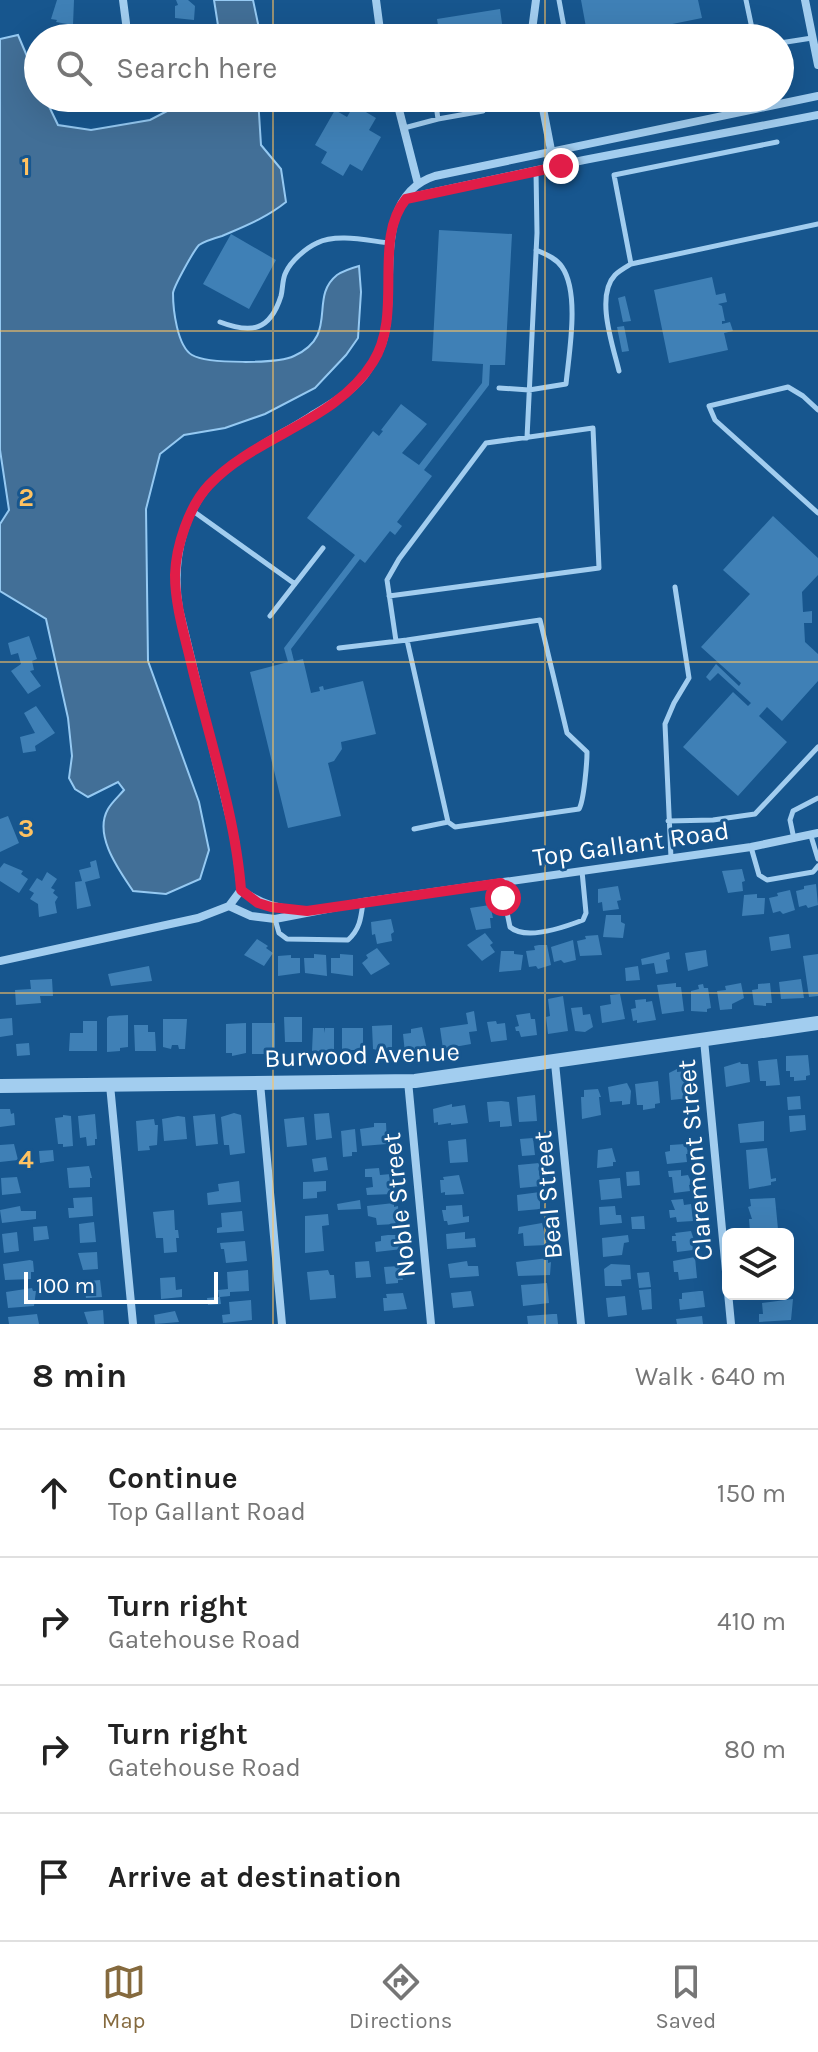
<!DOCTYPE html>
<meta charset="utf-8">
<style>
body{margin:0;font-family:Karla,sans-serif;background:#f2f2f2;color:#222}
.controls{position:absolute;right:24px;bottom:24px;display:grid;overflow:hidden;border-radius:12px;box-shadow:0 8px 32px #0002}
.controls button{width:72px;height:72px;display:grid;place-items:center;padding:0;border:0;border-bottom:2px solid #e0e0e0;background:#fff;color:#222;font:40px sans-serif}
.scale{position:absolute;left:24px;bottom:20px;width:194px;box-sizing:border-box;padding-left:8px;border:4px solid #fff;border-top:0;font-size:22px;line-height:28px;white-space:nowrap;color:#fff;-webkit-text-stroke:6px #17568e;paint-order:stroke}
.stop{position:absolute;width:24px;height:24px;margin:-18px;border:6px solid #e11d48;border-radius:50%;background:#fff}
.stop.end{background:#e11d48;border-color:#fff;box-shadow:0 2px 8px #0008}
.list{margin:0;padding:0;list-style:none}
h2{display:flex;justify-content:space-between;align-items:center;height:104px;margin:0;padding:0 32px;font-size:34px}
h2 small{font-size:26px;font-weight:400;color:#767676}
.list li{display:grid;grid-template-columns:52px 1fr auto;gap:24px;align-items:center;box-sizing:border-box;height:128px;padding:0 32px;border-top:2px solid #e0e0e0}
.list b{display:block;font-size:30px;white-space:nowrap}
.list p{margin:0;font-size:26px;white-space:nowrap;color:#767676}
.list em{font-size:26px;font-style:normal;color:#767676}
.icon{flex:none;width:44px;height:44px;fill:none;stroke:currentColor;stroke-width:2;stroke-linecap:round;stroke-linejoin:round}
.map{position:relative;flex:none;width:818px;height:1324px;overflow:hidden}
.search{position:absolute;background:#fff;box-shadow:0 8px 32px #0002;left:24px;right:24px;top:24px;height:88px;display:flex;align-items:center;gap:20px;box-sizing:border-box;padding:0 28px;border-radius:44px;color:#767676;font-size:30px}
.sheet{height:616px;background:#fff}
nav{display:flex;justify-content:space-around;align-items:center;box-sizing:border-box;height:112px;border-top:2px solid #e0e0e0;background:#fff;font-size:22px;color:#767676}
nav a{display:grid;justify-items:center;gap:4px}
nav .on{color:#856a3e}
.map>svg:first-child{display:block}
.water{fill:#426f97;stroke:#95c9f2;stroke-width:2}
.building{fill:#3f80b6}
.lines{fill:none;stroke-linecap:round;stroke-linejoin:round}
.service{stroke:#a2cdef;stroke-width:5}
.minor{stroke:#a2cdef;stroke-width:8}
.tertiary{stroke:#a2cdef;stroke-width:14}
.route{stroke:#e11d48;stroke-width:10}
.grid{fill:none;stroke:#ffc261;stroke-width:2;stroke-opacity:0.55}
.labels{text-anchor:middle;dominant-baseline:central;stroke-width:6;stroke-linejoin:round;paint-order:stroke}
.street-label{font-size:26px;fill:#fff;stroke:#17568e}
.grid-label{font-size:26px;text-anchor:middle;font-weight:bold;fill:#ffc261;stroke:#17568e;stroke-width:6;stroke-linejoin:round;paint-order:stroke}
</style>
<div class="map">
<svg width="818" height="1324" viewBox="0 0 818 1324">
<rect width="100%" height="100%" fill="#17568e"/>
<path class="water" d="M214,0H253L261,38H220Z
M18,35L38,82V98H45L58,125L91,130L150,120L192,98H258L261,145L281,169L286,202C266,218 245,226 222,236C215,238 205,241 199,245C194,250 174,286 173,293C173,309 177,346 192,355C207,364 278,364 294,356C340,335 308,298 337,275C343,271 352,268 359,266L361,292L358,338L346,355L315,388L265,414L225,428L184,435L160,454L146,509L148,661L199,802L209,850L200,879L166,894L133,891C119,870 93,835 108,809C112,802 119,796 124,790L118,782L88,797L75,789L69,778L72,756L68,718L46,619L0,591V524L9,510L0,450V39Z"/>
<path class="building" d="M57,0H74L73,25L56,22L57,20L51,19Z
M176,0H188L195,6L194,20L175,18V6L178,5Z
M581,0H698L702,18L603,38H588Z
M500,9L504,38H440L437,19Z
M344,24L345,27L362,24L364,38H303L302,33L335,28V25Z
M354,105L376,118L369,130L381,137L362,171L350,164L343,176L321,163L327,152L315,145L335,110L347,117Z
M439,230L512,234L505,365H490L489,385L424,470L432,476L397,522L402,526L395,535L390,531L365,563L360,559L291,649L294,661L303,659L311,693L320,691L319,687L323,686L324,690L363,681L376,734L341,742L342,749L334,761L328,763L341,816L288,828L250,672L288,662L284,648L355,555L307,518L373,431L379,436L383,431L381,430L401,404L427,424L402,453L419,465L482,383L483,364L432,361Z
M231,234L276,260L249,309L203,284Z
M712,277L716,295L725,293L727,302L718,304L722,306L725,321H722V324L730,322L733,331L724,333L728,350L669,363L654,290Z
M625,296L631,321L623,322L618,298Z
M624,326L629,351L622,352L617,327Z
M773,516L818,558V575L802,592L803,612L812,611V623H804L805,642L818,654V681L782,721L767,707L759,716L787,742L738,796L683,747L733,692L748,706L751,703L718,673L710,681L706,677L716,664L739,686L741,683L701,647L750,594L723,570Z
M29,636L37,659L32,661L34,670L30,671L41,686L28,694L11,671L21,664L18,653L11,655L8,643Z
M36,706L55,733L35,746L36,751L23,753L20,737L35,733L24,713Z
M8,816L19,843L0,852V819Z
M96,860L100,878L85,882L91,906L77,909L75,882L82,881L79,870L91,867L90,862Z
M4,863L23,871L21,874L28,879L19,893L0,881V868Z
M742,869L745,881L742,882L743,891L728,893L722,871Z
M47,872L57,879L51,888L55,890L53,893L58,897L55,902L57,913L39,917L38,904L30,899L34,893L29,890L37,878L42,881Z
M816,884L818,905L808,908L806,905L799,907L796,891L804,889V886Z
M618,886L621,900L617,901L619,909L603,911L602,902L598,903V889Z
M790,890L795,910L783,914L780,911L773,913L769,898L778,896L777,893Z
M757,894V898H765L764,914L742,916L744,895Z
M490,905L493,918H490L491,928L476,930L470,908Z
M606,915H621V922L625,924L623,938L603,937Z
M391,919L394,932L391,934L392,941L377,944L375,934L372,935L371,922Z
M485,933L493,943L490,945L495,952L482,961L467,945Z
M789,934L791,948L771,951L769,937Z
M598,935L602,955L580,956L577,941L586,939L585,936Z
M257,939L268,946L266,948L273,953L264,966L244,955Z
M573,940L576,960L564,963L561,960L554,962L551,947Z
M539,945H547L551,965L538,969L536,966L529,967L526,951L535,950L534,946Z
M377,948L390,964L371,975L362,963L368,958L366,955Z
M706,950L708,966L688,971L685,953Z
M501,951H514V954L523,955L521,970L499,972Z
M669,952L670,959L666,960L668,972L656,974L654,963L642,965L641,959Z
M314,954L326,955L327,976L305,973L304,958H314Z
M340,954L353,955V976L331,973V958H340Z
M818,954V996L809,997L803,956Z
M291,955V958H300V973L278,976V956Z
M149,966L152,981L111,986L108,974Z
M638,966L640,980L626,981L625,968Z
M52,979L53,996H40L41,1003L16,1005L15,990L31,989L30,980Z
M801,979L804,998L781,999L779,982Z
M676,983V987H681L684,1011L662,1014L657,985Z
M741,983L744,998L732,1004V1009L720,1010L717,991L726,990L725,986Z
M770,983L772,1003H766V1006L754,1005L752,990L758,989V984Z
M703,984L704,988H708L711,1008L707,1009V1012L691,1011V991L699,989L698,985Z
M620,994L625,1019L602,1023L600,1006L611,1004L610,995Z
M563,996L568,1031L548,1034L546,1017L550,1016L548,999Z
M646,999V1002L652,1001L656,1020L637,1023V1020L633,1021L631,1009L636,1008L635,1000Z
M582,1007L583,1015L590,1014L593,1027L585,1032L575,1031L571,1008Z
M474,1011L477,1031L469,1032L471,1044L443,1049L440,1028L468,1024L466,1013Z
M530,1013L531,1019H535L537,1035L521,1037L519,1031H516L515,1027L519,1026L516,1015Z
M128,1015V1047L120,1048V1051L107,1052V1018L109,1016Z
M284,1017H302V1042H285Z
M12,1018L13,1035L0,1037V1019Z
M163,1019H187L185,1049H179L178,1045H172L171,1049L163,1047Z
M83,1021H97V1051H69L70,1033H83Z
M496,1021L497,1024L505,1023L507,1040L491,1042L487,1022Z
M246,1023V1053L232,1056V1053H226V1024Z
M252,1023H275V1054H252Z
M134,1025H148V1032H155L156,1051H135Z
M392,1025V1049H386V1052L373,1049L372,1026Z
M422,1027L427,1050L405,1053L403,1034L411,1033V1029Z
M313,1028H324V1033L325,1028H334V1052L312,1051Z
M342,1028H363V1050H342Z
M29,1043L30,1055L17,1056L16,1044Z
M808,1055L810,1075L806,1076V1080L794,1081V1077H790V1071H786V1056Z
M777,1059L780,1085L766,1086V1081H760L758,1061Z
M740,1062L741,1064H748L750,1082L726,1087L724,1067Z
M677,1069V1072L686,1071L689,1098L671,1100L669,1073Z
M658,1081L660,1103L655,1104V1108L643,1110V1105H637L635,1084Z
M627,1083L631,1091L630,1104L622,1105V1101L610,1102L608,1087Z
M598,1089L601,1097H599L601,1115L582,1119L581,1097H584V1090Z
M535,1095L537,1121L519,1122L517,1097Z
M800,1096L801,1109L788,1110L787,1097Z
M501,1101L509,1102L512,1126L500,1127V1121L489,1122L487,1102Z
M452,1104V1107L465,1105L468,1123L451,1125V1123L438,1125V1122L434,1123L433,1109Z
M0,1109H10L11,1114L14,1113L15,1125L0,1127Z
M234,1113L241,1115L245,1153L230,1155L229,1145H224L221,1117Z
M329,1113L332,1138L316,1140L314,1114Z
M95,1114L97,1139H95V1145L87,1146L86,1137L80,1138L78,1116Z
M215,1114L218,1144L196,1146L193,1116Z
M63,1115L71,1116L73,1146L63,1147V1144H58L55,1118L63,1117Z
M805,1115L806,1130L790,1132L789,1116Z
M178,1116L185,1117L187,1139L164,1141L162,1119Z
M304,1117L307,1145L287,1147L284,1119Z
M154,1119L155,1125H158L157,1145L149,1146L150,1150L138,1151L136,1121Z
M764,1121V1141L740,1143L738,1124Z
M374,1123H386L387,1144L362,1146L360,1129L374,1127Z
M355,1129L357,1152H352V1156L343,1157L341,1131Z
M533,1138L535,1155L522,1156L520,1139Z
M466,1139L468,1162L450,1163L448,1141Z
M14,1144L18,1160L0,1162V1145Z
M685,1144L689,1154H686L687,1162L667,1164L665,1152L670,1151V1145Z
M612,1148L616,1162H613V1166L597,1168L598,1150Z
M767,1148L771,1179L776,1178V1181L771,1182V1185L749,1189L746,1150Z
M53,1150L54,1161L40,1163L39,1151Z
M326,1157L328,1170L314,1172L312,1159Z
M539,1163L541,1186L520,1188L518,1165Z
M89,1166L92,1178H90V1187L69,1188L67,1168Z
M379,1168L380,1175L391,1174L392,1178H395L396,1190H392L393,1194L367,1195L366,1188L373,1187L372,1177H365V1169Z
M681,1170V1176L688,1175L692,1184L689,1185L690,1191L674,1193L672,1177H669L668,1171Z
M639,1171L640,1185L627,1186L626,1172Z
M459,1175L464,1194L445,1195V1192L441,1193L440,1180H444L443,1177Z
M17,1177L21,1193L2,1195L1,1178Z
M620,1178L622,1198L601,1200L599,1180Z
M239,1181L241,1202L208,1205L207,1193L219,1191L218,1184Z
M326,1181V1191L317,1192V1198L303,1199V1182Z
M540,1192V1209L518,1211L517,1195Z
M92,1197L93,1216L69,1218L68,1208H74L73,1198Z
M775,1198L778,1229L750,1232L749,1219H752L748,1207L751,1206L750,1199Z
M683,1199L684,1205L691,1204L693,1221L677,1222L676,1217L670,1218L669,1210H675L671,1200Z
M360,1200L361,1209L338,1210L337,1204Z
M394,1203V1207L398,1206L399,1220L395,1221L396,1224L377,1225L376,1218L368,1216L367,1206Z
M462,1205L463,1217L469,1216V1222L448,1225L447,1221H444L442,1210H446V1206Z
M20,1206L21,1211H36V1219L2,1223L0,1210Z
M615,1206L616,1215H621L622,1223L600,1225L599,1207Z
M174,1210L175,1230H178L179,1238H176L177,1252L164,1253L163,1238H156L153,1212Z
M242,1211L244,1231L217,1233V1228L222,1227L221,1213Z
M328,1214L329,1225L322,1226L324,1251L305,1253V1216Z
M644,1216L645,1229H632L631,1217Z
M94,1222L96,1242L80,1243L79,1224Z
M542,1223L547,1245L524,1246L523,1233L518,1234L519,1227Z
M47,1226L49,1239L34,1241L33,1227Z
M691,1231L695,1243H692L693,1250L677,1252L676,1241H672V1236H676L675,1233Z
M17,1232L19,1251L4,1253L2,1234Z
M465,1232V1239L475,1238L476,1247L447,1249L446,1234Z
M388,1235H401L402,1249L376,1252L375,1242L381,1241V1236Z
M628,1235L629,1242L624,1243L622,1255L603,1257L602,1238Z
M245,1241L247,1261L226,1263L224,1249H221L220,1243Z
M97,1252L98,1269L83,1270L78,1253Z
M695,1257L697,1278L679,1280L678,1272H674L673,1261Z
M548,1258V1263L551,1262L550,1275L518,1276L516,1262Z
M30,1260L33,1261L34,1272H31V1279L5,1280L3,1264Z
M369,1261L371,1277L356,1278L355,1262Z
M467,1261L468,1266H478L479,1276L450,1278L448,1264Z
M611,1264L630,1265L631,1279L621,1280L622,1286H605L604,1269Z
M399,1266L403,1280H398V1283L386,1284L384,1267Z
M248,1270L249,1291L230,1292V1296L220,1297L221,1304L208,1305L207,1298L219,1297L218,1290L228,1289L227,1272Z
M328,1270L330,1275H334L336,1298L310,1300L307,1272Z
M649,1272L651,1287L639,1288L637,1273Z
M175,1277L176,1290L182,1289V1297L161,1299L160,1278Z
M100,1280L102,1297L86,1298L85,1290L77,1291L79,1282Z
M547,1283L549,1303L523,1306L521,1285Z
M32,1288L33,1291H36L34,1306L8,1308L6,1292Z
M651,1289L652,1309L642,1310L639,1290Z
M471,1291L474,1306L453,1308L451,1293Z
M699,1291H703L705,1307L680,1310L679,1299H682V1293Z
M403,1293L407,1309L384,1311L383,1298H387L386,1294Z
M625,1296L627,1315L608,1317L606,1298Z
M793,1299L791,1320L759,1322V1314H763L762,1303Z
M251,1300L252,1320L223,1323L222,1315L230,1314L229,1302Z
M103,1310L104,1324H88L84,1312Z
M175,1311L179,1322L155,1324L154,1315Z
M37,1314L39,1324H9L8,1317Z
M553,1314H557L558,1324H528L527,1316Z
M702,1316L703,1324H677L676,1319Z"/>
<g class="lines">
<path class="service" d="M559,0L566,38
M746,0L754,38
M780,43L812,38
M435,98L438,119
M404,128L438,119L483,111
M777,142L614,175L631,264L818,224
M220,322C251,334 270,331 281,296C283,289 282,279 286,272C291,261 306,248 317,243C337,233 369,241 390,243
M619,371C613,346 595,296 615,275C619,271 626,267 631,264
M499,388L529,390L566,384C569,353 580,293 562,267C556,258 545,254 536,250
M818,410L803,396L788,387L709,406L715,420L818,513
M527,438L537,233L536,171
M193,511L295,584
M389,596L599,568L593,428L486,443L399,559L387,580L396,641
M270,616L323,548
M339,648L407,640
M668,821L713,820L755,814L818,747
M414,829L448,822L455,827L579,809C584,801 587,762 587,752L567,733L540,620L407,640L448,822
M811,836L818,859
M794,839L790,820L793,811L818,798
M751,847L759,875L767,880L813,872L818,866
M671,858L665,724L674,703L689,678L675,587
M501,883L510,927C526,941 565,927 583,920L586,913L582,871
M275,919L279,933L287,939L348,940C360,929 361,918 363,902"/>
<path class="minor" d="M123,0L126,23
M376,0L381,38
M805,0L818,65
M531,38L536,0
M396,98L418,184
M541,98L551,150
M407,198L584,160L818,115
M241,890L235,840L179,609C171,559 183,504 224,471C250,449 283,434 311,416C331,404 349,394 364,376C371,366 378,356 382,344C400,293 368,197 435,176L818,96
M241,890C262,905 278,908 303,911
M229,906L251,916L275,919L363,902L751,847L818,833
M0,961L198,918L229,906L241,890
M704,1040L731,1324
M555,1063L581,1324
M408,1081L431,1324
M260,1083L282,1324
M110,1085L133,1324"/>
<path class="tertiary" d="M0,1086L415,1081L818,1023"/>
</g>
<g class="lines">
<path class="route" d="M503,898L501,883L307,911L271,907L258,903L241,890C236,820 210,740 193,671C186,640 175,607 175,575C176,546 189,506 209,485C256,435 336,422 373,362C404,314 372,240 406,199L561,166"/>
</g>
<path class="grid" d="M273,0V38M545,0V38M273,98V1324M545,98V1324M0,331H818M0,662H818M0,993H818"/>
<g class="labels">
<g class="street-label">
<text transform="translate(631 844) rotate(-8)">Top Gallant Road</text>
<text transform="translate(362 1055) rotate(-2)">Burwood Avenue</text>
<text transform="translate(695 1160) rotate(-95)">Claremont Street</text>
<text transform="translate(548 1195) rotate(-95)">Beal Street</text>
<text transform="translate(399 1205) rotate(-96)">Noble Street</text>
</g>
</g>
<g class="grid-label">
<text x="26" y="175">1</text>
<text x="26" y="506">2</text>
<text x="26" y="837">3</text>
<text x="26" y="1168">4</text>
</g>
</svg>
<div class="controls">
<button><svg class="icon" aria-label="layers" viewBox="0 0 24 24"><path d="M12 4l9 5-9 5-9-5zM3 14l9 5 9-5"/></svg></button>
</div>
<div class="scale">100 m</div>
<div class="stop" style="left:503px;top:898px"></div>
<div class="stop end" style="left:561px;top:166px"></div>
<div class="search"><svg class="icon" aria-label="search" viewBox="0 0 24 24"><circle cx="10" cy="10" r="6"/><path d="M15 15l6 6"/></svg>Search here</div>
</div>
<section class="sheet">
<h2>8 min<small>Walk · 640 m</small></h2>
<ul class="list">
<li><svg class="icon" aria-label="ahead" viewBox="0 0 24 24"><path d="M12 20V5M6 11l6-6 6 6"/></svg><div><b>Continue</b><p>Top Gallant Road</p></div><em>150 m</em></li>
<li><svg class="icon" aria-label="right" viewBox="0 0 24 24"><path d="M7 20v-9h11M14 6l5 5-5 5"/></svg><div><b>Turn right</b><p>Gatehouse Road</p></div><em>410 m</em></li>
<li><svg class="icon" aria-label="right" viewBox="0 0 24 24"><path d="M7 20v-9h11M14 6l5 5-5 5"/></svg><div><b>Turn right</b><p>Gatehouse Road</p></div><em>80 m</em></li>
<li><svg class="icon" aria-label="arrive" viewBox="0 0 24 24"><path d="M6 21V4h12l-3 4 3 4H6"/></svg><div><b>Arrive at destination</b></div></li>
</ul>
</section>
<nav>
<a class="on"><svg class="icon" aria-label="map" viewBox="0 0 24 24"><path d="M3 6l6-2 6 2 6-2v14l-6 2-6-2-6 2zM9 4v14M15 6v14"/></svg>Map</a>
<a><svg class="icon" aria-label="directions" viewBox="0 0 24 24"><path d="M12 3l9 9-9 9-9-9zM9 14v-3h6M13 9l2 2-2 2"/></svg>Directions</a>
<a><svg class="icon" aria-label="saved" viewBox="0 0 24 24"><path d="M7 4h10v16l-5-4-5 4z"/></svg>Saved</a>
</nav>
